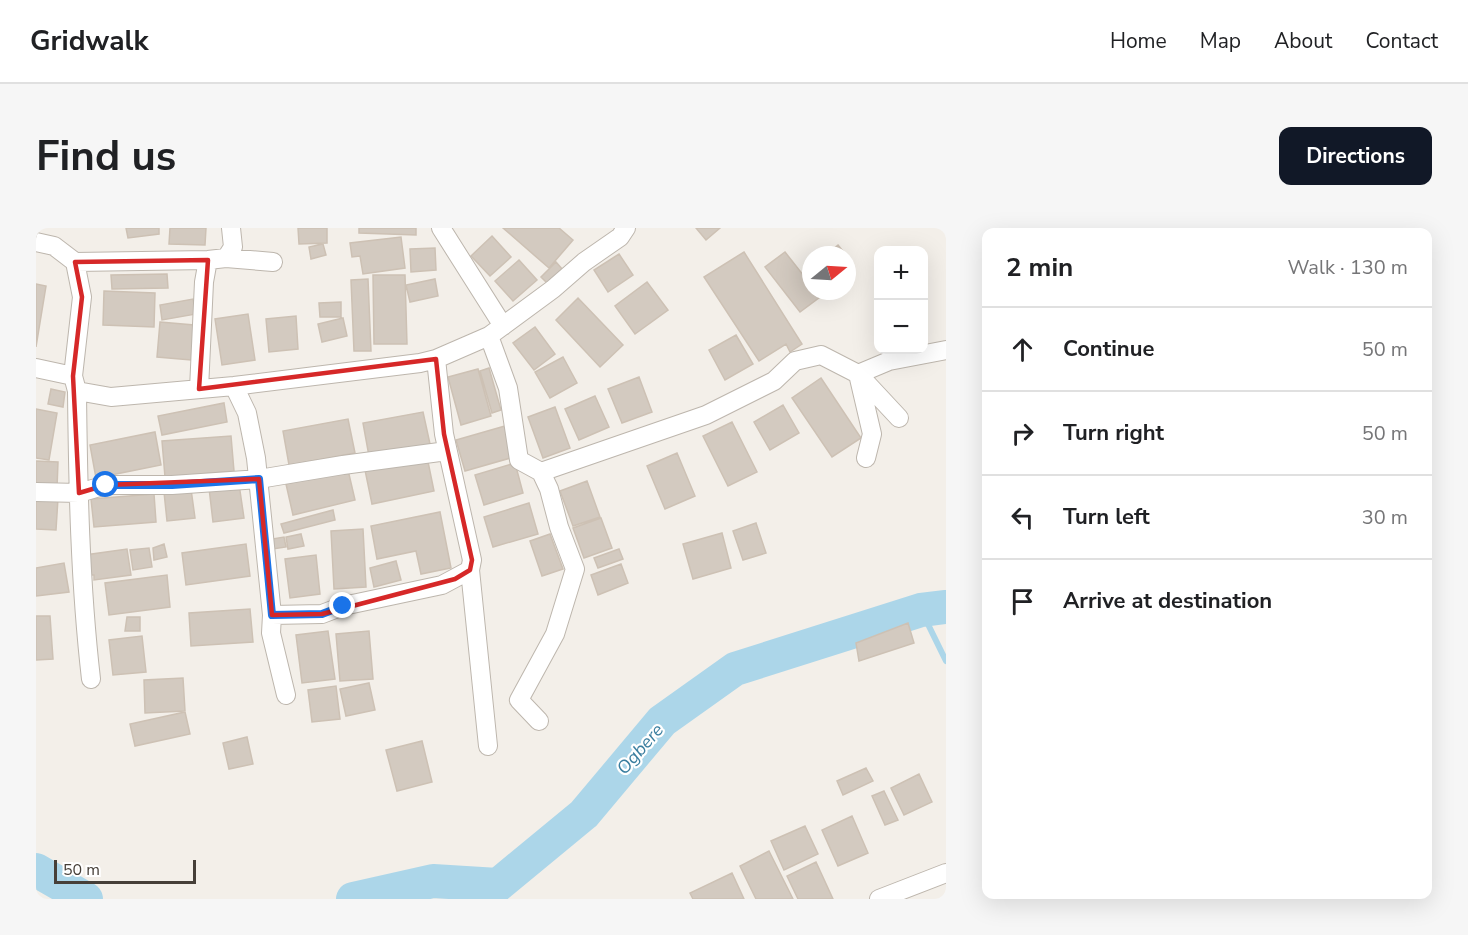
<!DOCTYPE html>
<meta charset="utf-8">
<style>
body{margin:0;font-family:"Nunito Sans",sans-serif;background:#f6f6f6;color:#202124}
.controls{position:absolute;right:18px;top:18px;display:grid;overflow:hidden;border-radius:12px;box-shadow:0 6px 24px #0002}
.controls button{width:54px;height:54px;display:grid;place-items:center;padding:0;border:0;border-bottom:2px solid #e0e0e0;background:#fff;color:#202124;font:30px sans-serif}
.compass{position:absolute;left:766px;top:18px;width:54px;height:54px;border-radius:50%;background:#fff;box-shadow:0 6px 24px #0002;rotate:72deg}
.scale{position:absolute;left:18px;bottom:15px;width:142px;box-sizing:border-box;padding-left:6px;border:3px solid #463f38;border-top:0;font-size:16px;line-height:21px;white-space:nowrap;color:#463f38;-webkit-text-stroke:4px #fff;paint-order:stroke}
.stop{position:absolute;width:18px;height:18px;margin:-14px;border:4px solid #1a73e8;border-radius:50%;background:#fff}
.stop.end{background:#1a73e8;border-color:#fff;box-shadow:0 2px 6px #0008}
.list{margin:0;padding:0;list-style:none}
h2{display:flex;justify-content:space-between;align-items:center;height:78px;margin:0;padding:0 24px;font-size:26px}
h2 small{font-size:20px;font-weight:400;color:#757577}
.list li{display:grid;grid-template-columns:39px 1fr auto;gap:18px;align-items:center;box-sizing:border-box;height:84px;padding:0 24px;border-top:2px solid #e0e0e0}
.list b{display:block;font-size:22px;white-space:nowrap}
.list em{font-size:20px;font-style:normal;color:#757577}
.icon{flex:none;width:33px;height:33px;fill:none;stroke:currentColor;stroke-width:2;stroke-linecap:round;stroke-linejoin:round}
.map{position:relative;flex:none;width:910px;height:671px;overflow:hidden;border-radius:12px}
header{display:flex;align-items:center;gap:36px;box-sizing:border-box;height:84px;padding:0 30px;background:#fff;border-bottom:2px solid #e0e0e0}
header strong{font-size:28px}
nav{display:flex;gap:33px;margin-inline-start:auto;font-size:21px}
.intro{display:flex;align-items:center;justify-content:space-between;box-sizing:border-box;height:144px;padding:0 36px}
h1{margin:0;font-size:42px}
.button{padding:15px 27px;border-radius:12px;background:#111827;color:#fff;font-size:21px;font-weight:700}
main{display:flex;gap:36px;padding:0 36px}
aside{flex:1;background:#fff;border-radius:12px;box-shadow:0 6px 24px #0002}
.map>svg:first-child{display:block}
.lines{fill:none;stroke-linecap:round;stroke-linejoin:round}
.stream{stroke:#acd6e9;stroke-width:6}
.river{stroke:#acd6e9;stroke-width:34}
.building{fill:#d3cac0;stroke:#cdc1b4;stroke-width:1.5}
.minor-casing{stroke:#bdb6ad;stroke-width:20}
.minor{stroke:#fff;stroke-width:18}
.route{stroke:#1a73e8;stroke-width:8}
.marked{fill:none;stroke:#d62828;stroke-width:4.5;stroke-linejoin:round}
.labels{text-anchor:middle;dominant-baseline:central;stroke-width:4.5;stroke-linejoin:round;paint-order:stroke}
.water-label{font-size:18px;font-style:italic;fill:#3a7e9f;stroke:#fff}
</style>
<header>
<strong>Gridwalk</strong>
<nav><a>Home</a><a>Map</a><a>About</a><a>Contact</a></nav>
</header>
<div class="intro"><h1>Find us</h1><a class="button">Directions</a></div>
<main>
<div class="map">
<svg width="910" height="671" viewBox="0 0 910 671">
<rect width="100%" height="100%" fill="#f3efe9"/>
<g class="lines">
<path class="stream" d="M885,382L910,433"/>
<path class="river" d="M0,642L50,671
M317,671L397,653L462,657L548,586L626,493L699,441L885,382L910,379"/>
</g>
<path class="building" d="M90,0H123V6L92,10Z
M134,0H170L169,17L133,16Z
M262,0H291V15L263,16Z
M323,0H380V7L323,5Z
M467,0H523L537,12L513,40Z
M660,0H684L670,12Z
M456,8L475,29L454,48L435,28Z
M365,9L369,40L327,46L324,28L316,29L314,15Z
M287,16L290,27L275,31L273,19Z
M802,17L810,27H790Z
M399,20L400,42L375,44L374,21Z
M708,24L766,116L754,124L750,116L723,133L668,49Z
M749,24L775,57V63H779L784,69L764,84L729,39Z
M583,26L597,47L572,64L558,42Z
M483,32L501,52L477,73L459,53Z
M520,34L527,42L512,56L505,49Z
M131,46L132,60L76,61L75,47Z
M337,47H369L371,116H338Z
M332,51L335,123H318L315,52Z
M399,51L402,68L374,74L370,57Z
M611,54L632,82L599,106L579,78Z
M0,56L10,58L0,119Z
M68,63L119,65L118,99L67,97Z
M542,70L587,117L564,139L520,92Z
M157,71L160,86L126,92L124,77Z
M305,74V89H284L283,75Z
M212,86L219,132L186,137L179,91Z
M260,88L262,121L233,124L230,91Z
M307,90L311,108L286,114L282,96Z
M124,94L158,97L155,132L121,129Z
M499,99L519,126L498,142L477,115Z
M700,107L717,136L689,152L673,122Z
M527,129L541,155L514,170L499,144Z
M453,140L465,182L456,185L444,143Z
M442,141L455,188L425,197L412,149Z
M603,149L616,184L586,195L572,161Z
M785,150L825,210L796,229L756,170Z
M15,161L29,164L27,179L12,176Z
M559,168L573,199L543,212L529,181Z
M188,175L191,194L126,207L122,188Z
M747,177L763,205L734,222L718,194Z
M519,179L534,220L507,230L492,189Z
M0,181L21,185L13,232L0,230Z
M387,184L394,216L333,228L327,195Z
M312,191L319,225L253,237L247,203Z
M696,194L721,244L692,258L667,208Z
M469,198L478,229L429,243L420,212Z
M119,204L125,237L60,250L54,217Z
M195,208L198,243L129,249L126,213Z
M641,225L659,268L629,281L611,238Z
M391,229L398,263L336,276L329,242Z
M0,233L22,234L21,260L0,259Z
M479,235L487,265L448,277L439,247Z
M312,242L319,272L257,287L250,256Z
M551,253L564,289L537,298L524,263Z
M203,256L208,290L177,294L173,260Z
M155,261L159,290L131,293L128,264Z
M118,266L120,294L58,299L55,271Z
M0,268L22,270L20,302L0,301Z
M493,275L502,306L457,319L448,289Z
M297,282L299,292L248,305L245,296Z
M404,284L415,340L385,346L380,323L341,331L335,298Z
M565,290L576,320L548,330L537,300Z
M720,295L730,325L707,332L697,303Z
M327,301L330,359L298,361L295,303Z
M686,305L695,340L657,351L647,316Z
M265,306L268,318L252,321L250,309Z
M514,306L527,341L506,348L494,313Z
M248,309L250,319L237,321L236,311Z
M128,316L131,329L118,332L117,320Z
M210,316L214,348L150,357L146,325Z
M113,320L116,339L97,342L94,322Z
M91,321L95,347L58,352V347H52L49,327Z
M583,321L587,331L562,340L558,330Z
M280,327L284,366L254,370L249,331Z
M360,333L365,352L338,359L334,340Z
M28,335L33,364L0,368V340Z
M585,336L592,355L562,367L555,347Z
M131,347L134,379L73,387L69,355Z
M214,381L217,414L155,418L153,385Z
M0,388H14L17,431L0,432Z
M91,389H104V403H89Z
M872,395L878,415L823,433L820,415Z
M292,403L299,451L266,455L260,407Z
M333,403L337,451L304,453L300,406Z
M106,408L110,444L77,447L73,412Z
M147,450L149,483L109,485L108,452Z
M333,455L339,482L310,488L304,461Z
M300,458L304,491L276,494L272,462Z
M149,484L154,506L99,518L94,496Z
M211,509L217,536L193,541L187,515Z
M386,513L396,554L361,563L350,522Z
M830,540L837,553L807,567L801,553Z
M883,546L896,574L868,587L855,560Z
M848,563L862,592L849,597L836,568Z
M816,588L832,625L802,638L786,602Z
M769,598L782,626L748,642L735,613Z
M733,623L757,671H720L704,638Z
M780,634L797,671H762L751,648Z
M696,645L708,671H657L654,665Z"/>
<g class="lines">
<defs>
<path id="minor" d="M405,0L467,98
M0,14L18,18L39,34L46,69L37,148L41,163C42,259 44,355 55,451
M190,30L197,19L195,0
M39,34L172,32L190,30L237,34
M453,108L472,160L483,232L505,244L513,261L523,299L539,341L519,406L483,472L503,493
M400,131L408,206L436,332L434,342L452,518
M0,140L37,148
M198,158L211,185L220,230L236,387L235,405L250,467
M163,161L168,54L172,32
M41,163L75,169L198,158L384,135L400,131L453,108L517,61L548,34L584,9L590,0
M830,230L836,206L822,146L853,133L910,122
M505,244L670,187L738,153L759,133L785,127L822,146L863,190
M0,264L43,265L70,257H136L223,251L307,237L411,223
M236,387L286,386L307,378L406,357L434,342
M843,671L910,645"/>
</defs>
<use href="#minor" class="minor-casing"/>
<use href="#minor" class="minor"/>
</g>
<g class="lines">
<path class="route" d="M70,257H136L223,251L236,387L286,386L307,378"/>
</g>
<path class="marked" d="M172,32L163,161L400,131L408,206L436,332L434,342L419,351L286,386L236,387L223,251L70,257L43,265L37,148L46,69L39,34Z"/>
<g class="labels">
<g class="water-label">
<text transform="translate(604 521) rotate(-49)">Ogbere</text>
</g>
</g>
</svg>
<div class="controls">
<button>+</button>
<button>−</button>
</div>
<svg class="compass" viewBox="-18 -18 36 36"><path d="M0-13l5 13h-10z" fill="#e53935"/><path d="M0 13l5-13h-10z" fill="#757577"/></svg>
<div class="scale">50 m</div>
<div class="stop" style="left:70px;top:257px"></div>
<div class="stop end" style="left:307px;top:378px"></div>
</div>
<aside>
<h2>2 min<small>Walk · 130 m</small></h2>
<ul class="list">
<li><svg class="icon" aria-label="ahead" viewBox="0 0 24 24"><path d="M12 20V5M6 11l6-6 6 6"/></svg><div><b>Continue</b></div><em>50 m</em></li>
<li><svg class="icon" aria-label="right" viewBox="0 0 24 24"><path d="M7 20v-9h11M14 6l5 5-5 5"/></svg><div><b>Turn right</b></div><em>50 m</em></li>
<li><svg class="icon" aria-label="left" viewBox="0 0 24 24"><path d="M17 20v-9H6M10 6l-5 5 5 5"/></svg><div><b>Turn left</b></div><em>30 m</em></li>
<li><svg class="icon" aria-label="arrive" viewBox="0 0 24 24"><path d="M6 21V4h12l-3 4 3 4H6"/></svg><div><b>Arrive at destination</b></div></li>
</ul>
</aside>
</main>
